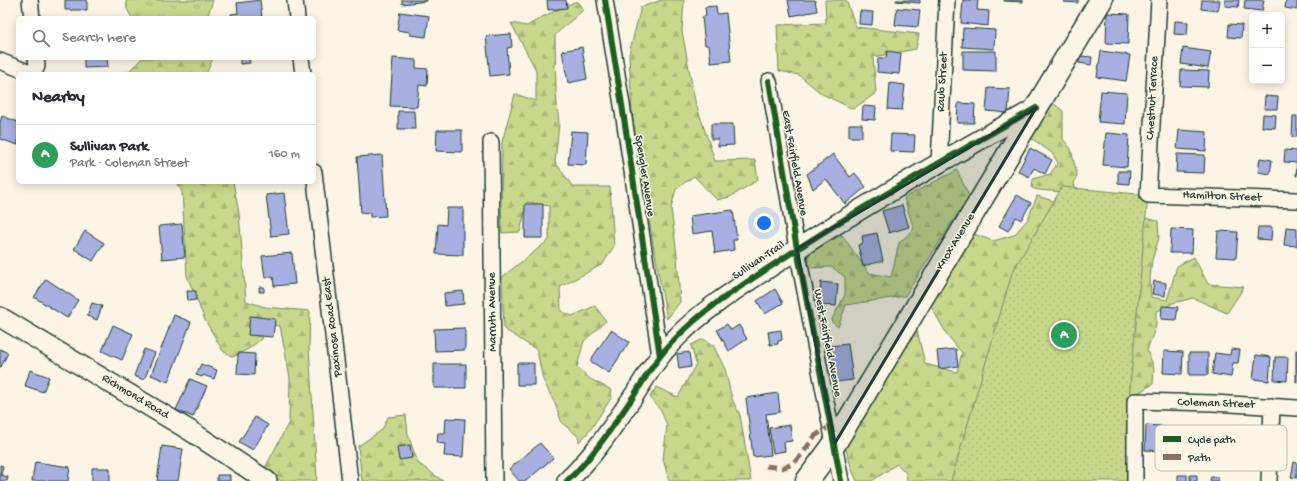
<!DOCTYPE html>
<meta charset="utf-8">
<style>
body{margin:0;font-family:"Gochi Hand",sans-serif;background:#f2f2f3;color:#2b2b33}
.controls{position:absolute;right:12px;top:12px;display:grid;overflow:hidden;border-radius:6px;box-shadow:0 2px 10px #0003}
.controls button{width:36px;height:36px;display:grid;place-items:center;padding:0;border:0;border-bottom:1px solid #e1e1e2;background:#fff;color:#2b2b33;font:20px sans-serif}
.you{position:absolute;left:764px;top:223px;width:14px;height:14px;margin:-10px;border:3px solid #fff;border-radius:50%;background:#1a73e8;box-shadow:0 0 0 6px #1a73e833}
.badge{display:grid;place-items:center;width:26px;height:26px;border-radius:50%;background:#1f3d34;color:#fff;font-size:13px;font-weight:700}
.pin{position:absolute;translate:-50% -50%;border:2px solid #fff;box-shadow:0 1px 4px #0006}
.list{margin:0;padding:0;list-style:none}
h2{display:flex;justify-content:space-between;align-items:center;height:52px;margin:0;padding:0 16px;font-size:17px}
h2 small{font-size:13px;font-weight:400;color:#7c7c81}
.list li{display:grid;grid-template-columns:26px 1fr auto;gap:12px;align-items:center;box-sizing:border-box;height:60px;padding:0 16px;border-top:1px solid #e1e1e2}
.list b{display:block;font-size:15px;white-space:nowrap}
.list p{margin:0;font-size:13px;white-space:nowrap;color:#7c7c81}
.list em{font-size:13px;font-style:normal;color:#7c7c81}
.icon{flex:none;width:22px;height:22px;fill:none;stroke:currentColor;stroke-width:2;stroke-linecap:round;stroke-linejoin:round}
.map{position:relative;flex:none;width:1297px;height:481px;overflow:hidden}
.search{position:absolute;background:#fff;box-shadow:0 2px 10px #0003;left:16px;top:16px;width:300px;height:44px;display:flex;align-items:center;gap:10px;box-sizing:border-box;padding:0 14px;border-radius:6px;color:#7c7c81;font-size:15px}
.panel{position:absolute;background:#fff;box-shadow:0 2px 10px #0003;left:16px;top:72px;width:300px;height:112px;border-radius:6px}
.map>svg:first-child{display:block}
.grass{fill:url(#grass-tufts);stroke:#748a60}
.forest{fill:url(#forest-firs);stroke:#748a60}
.park{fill:url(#park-dots);stroke:#748a60}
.building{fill:#a8b0e1;stroke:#1f3d34}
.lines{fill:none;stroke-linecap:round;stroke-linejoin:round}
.minor-casing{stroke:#1f3d34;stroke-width:18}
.tertiary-casing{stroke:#1f3d34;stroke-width:22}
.primary-casing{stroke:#1f3d34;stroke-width:25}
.minor{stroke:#fcf5e5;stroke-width:15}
.tertiary{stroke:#fcf5e5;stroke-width:19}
.primary{stroke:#fcf5e5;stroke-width:22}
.quiet{stroke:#8d6e63;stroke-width:5;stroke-dasharray:10 5;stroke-linecap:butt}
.cycleway-casing{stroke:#fcf5e5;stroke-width:8}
.cycleway{stroke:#1b5e20;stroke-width:6}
.marked{fill:#1f3d34;fill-opacity:0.2;stroke:#1f3d34;stroke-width:3;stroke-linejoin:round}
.labels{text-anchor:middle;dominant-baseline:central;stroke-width:3;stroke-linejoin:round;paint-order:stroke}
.street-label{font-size:12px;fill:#1f3d34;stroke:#fcf5e5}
.key{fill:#fcf5e5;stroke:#babeb0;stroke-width:1}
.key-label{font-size:11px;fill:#1f3d34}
</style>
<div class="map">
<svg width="1297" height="481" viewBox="0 0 1297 481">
<defs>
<pattern id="grass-tufts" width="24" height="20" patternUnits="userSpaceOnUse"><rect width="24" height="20" fill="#c8d78b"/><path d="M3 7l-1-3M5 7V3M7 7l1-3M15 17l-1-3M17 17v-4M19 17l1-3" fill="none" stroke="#abb979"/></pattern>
<pattern id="forest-firs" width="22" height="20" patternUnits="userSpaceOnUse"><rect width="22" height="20" fill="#c8d78b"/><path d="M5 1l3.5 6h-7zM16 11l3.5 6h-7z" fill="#abb979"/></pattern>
<pattern id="park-dots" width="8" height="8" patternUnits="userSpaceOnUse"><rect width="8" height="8" fill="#c8d78b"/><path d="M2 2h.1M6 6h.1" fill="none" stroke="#abb979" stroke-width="1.8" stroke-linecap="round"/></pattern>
</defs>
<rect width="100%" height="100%" fill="#fcf5e5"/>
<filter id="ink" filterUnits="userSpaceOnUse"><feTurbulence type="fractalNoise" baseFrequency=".025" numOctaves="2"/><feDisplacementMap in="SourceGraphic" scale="8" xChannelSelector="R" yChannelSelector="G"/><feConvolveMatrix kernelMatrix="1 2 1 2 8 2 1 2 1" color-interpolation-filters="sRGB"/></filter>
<g filter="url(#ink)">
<path class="grass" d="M126,0H213L207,18H132L127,9Z"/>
<path class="forest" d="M662,0H684L682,31L695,101L715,161L755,160L758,180L730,197L717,200L694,176L676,189L671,208L677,255L680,302L667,319L652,238L632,113L629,54L641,7Z
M825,0H846L856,27L919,34L916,49L873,57L876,93L853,109L822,94L799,75L779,71L777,25L826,23Z
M577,1L583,10L555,35L556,93L559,124L555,162L573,187H610L614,246L603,264L560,287L561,311L572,316L595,306L606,321L584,341L577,367L590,379L610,389L612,397L588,433L579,442L578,436L562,423L555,404L543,380L537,350L504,329L502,277L549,240V206L527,202L520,232L502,233L501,201L502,142L515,94L536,101V70L511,23L527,26L544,16Z
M142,58H213L207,72L208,74H126Z
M1053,103L1063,111V139L1071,149L1077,175L1074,184L1076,193L1038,190L1032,188L1033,179L1050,174L1058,163L1052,153L1031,138Z
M957,170L969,196L905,296L846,305L838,327L831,321L845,295V277L832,267L809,268L807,253L842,235L869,273L891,277L899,243L914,229L904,198Z
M177,182H233L239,213L246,301L265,307L310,311L309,347L317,478L316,481H281L264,470L289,422L290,378L280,326L264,324L261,339L250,348L233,357L223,351L205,320L187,276L182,192Z
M1037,196L1060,203L973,481H907L906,473L897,464L872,481H857L852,470L845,446L880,384L917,330L925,364L957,372L962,353L948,336L930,305L974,234L993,241L1014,235L1028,219Z
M1142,217L1158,221L1159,238L1152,260L1150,278L1151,297L1167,300L1177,266L1194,257L1208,284L1244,287L1227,313L1193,298L1173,303L1156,312V326L1147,350L1154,368L1153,384L992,481Z
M703,339L713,345L725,369L732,399L740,415L751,481H669L663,459L667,425L661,411L650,397L656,387L678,397L696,364L691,345Z
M406,415L408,435L418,463L443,481H362L358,446L382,430L388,417Z"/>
<path class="park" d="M1062,187L1148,195L1129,398L1127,481H951L1012,273Z"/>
<path class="building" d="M65,0H87V10H65Z
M260,0L262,18H231V14L238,13L237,3Z
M402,0H427V1L402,4Z
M547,0H566L567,8L548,10Z
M788,0H815L817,11L791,16Z
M896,0H920V3L896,1Z
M963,0H978L977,10L989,11L988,26L961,23Z
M1004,0H1023V2L1004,1Z
M1064,0H1078V3L1064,2Z
M1202,0H1220L1218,11L1201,9Z
M1225,0H1239L1238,7L1225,6Z
M1245,0H1264L1262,11L1244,9Z
M1286,0H1297V10L1285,8Z
M716,6L717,14L726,13L731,61L711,63L709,45H705L702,17L706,16L705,7Z
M897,8L920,10L918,27L895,25Z
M860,11L873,12L872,25L859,24Z
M400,12L429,16L426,37L410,35V32L397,30Z
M1107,13L1129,14L1128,44L1106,43Z
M1175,21L1188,22L1187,35L1174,34Z
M1229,24L1242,25L1241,38L1228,37Z
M963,28L995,30L994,49L962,47Z
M511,34L512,47L507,48L509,74L490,76L486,36Z
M582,47L587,79L568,83L562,51Z
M1183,48L1211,52L1208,68L1181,64Z
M887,51L901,53L899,74L877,72L878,58H886Z
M963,51H996V71L963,70Z
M1101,51L1130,55L1126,81L1097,77Z
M1080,56L1092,57L1091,65L1079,63Z
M84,58H107L108,67L84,68Z
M249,58L250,63L240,64V59Z
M393,58L416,60V68L428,69L427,86L419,85L417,107L390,106Z
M1181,70L1209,71L1208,87L1180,86Z
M890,83L905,85L902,110L888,109Z
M988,88L1010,89L1008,113L986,111Z
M1101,91L1127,93L1125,124L1098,122Z
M1265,96L1278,97L1277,109H1264Z
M958,103L975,104L974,123H957Z
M863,106L876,107L875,120L862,119Z
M398,111H414L415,129H398Z
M1263,114L1276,115L1275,128L1262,127Z
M2,116L18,122V145L0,139V122Z
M1293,116H1297V137H1292Z
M711,124H733L734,145L718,146V139H711Z
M849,124H862V137H849Z
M437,130H462V152L436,151Z
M1179,130L1207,132L1206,151L1177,149Z
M571,131L588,132L586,165L568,164Z
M1106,133L1129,135L1127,167L1103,165Z
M891,134L915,135L914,152L890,151Z
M1030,148L1052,160L1045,174L1034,168L1029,177L1018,171Z
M1285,150L1297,151V176H1296L1297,163L1284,162Z
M833,154L850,177L855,173L866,187L845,204L826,179L813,189L807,174Z
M1177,154L1205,155L1204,173L1176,172Z
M382,155L386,216L370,217V212L361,213L357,157Z
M1260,158L1272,160L1270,174L1258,172Z
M1118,171H1130L1129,184L1118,183Z
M284,193L289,234L271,236L266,195Z
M1017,195L1031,203L1021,220L1016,217L1008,231L999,226Z
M525,204H543V238H525Z
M902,205L909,227L889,233L882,211Z
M447,208H463V255L436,254L438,224L446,225Z
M733,210L737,240H733L734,250L715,253L712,231L692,234L690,216Z
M182,224L185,257L162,259L159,226Z
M1258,227H1272L1271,240L1257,239Z
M1286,227L1297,228V246L1284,245Z
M1171,229L1193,230L1192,253H1170Z
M85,231L104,243L93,261L74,249Z
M1218,231L1238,232L1236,258L1216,257Z
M877,233L883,261L863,266L858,245L863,243L862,236Z
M292,253L295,284L274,286L273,277L265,278L262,256Z
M46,279L78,300L67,318L34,297Z
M1154,281L1166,283L1165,296L1152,294Z
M821,282L838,284L836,306L819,305Z
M259,287H264V292H259Z
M775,289L783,303L765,314L757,301Z
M187,291H196V300L188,301Z
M463,291L464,304L445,306L444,293Z
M92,303L102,306L97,320L87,316Z
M1162,306L1178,307L1176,320L1161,319Z
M174,315L191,322L168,382L151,375Z
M250,316L275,319L273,337L248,335Z
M727,324L731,330L739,325L747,339L729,351L717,330Z
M113,325L133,334L122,360L102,351Z
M465,328V350L435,351L434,329Z
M611,330L629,342L609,373L590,361Z
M781,330L782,340L778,341V344L770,345L768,332Z
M848,344L853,380L836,382L830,346Z
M0,349L8,353L1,367H0Z
M144,349L155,353L144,380L134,376Z
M956,349L958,366L939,369L937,351Z
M1231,349L1240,350L1238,363H1233L1231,377L1212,374L1215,353L1230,355Z
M1296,350H1297V382H1296Z
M1164,351L1183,352L1182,374L1163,373Z
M689,352L691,367L679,369L677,354Z
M238,353L255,354L254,375L237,374Z
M1189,353H1208V375H1189Z
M1256,355L1271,357L1269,381L1253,379Z
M1275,357H1288L1287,381L1274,380Z
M517,363H534V385H517Z
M201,364L217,370L214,379L203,375L202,377L196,375Z
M434,364H466V388H434Z
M30,370L49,377L43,392L25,386Z
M190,379L207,386L193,417L176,410Z
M778,393L780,412L766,414L771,455L753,457L746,398Z
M255,417L268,425L253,450L239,442Z
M446,418L465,419L463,457L444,456L445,444L437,443L438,433H445Z
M790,425L792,441L784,442L785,451L773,453L769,428Z
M1146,425L1161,426L1160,451L1145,450Z
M540,443L553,458L526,481H519L509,469Z
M410,445L412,458L399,460L397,447Z
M162,446L183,449L178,481H157Z
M35,462L70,467L68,481H32Z
M1294,462L1297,463V478L1291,477Z
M0,465L3,466L1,475L8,477L7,481H0Z
M92,468H110V481H92Z
M217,475H230V481H217Z
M1178,475H1187V481H1178Z
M1190,475H1197V481H1190Z
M1211,477H1218V481H1210Z"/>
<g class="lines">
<defs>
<path id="minor" d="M30,0L32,18
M295,0L297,18
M605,0L622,105L660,356
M1159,0L1148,195L1297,200
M301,58L303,74
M0,61L30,73L35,71L37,66L36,58
M769,81L797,249L841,481
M491,142L494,481
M939,163L947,0
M314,172L350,481
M1135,481V401L1213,403L1297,408
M1269,481L1272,406"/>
<path id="tertiary" d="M0,317L189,430L267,481
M567,481C593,457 613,426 633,397C646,376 659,355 676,338C706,307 743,285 779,261C862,206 949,157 1036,108"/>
<path id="primary" d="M807,481L835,443L1101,0"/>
</defs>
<use href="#minor" class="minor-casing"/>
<use href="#tertiary" class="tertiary-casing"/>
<use href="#primary" class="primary-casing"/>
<use href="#minor" class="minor"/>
<use href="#tertiary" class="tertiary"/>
<use href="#primary" class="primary"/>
<path class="quiet" d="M766,466L782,468L793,464L802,454L815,436L832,425"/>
<defs>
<path id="cycleway" d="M605,0L622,105L660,356
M769,81L797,249L841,481
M567,481C593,457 613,426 633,397C646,376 659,355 676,338C706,307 743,285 779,261C862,206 949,157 1036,108"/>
</defs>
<use href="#cycleway" class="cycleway-casing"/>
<use href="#cycleway" class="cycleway"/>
</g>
</g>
<path class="marked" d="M1036,108L835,443L797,249Z"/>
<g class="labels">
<g class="street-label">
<text transform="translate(943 82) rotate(-87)">Raub Street</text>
<text transform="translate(1153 98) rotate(-87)">Chestnut Terrace</text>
<text transform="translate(794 163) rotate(80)">East Fairfield Avenue</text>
<text transform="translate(644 176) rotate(81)">Spengler Avenue</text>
<text transform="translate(1222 197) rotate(2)">Hamilton Street</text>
<text transform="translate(956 242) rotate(-59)">Knox Avenue</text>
<text transform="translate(759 261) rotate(-34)">Sullivan Trail</text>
<text transform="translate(493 312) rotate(-91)">Marruth Avenue</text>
<text transform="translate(333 327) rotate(-97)">Paxinosa Road East</text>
<text transform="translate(827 343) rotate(79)">West Fairfield Avenue</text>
<text transform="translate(135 397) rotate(31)">Richmond Road</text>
<text transform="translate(1216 404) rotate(2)">Coleman Street</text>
</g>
</g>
<rect x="1155" y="425" width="132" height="46" rx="6" class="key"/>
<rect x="1163" y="436" width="18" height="6" fill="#1b5e20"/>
<rect x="1163" y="454" width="18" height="6" fill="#8d6e63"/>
<g class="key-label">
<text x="1188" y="443">Cycle path</text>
<text x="1188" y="461">Path</text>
</g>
</svg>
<div class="controls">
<button>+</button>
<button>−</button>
</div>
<div class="you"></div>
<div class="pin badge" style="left:1064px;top:335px;background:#2e9e5b">A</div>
<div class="search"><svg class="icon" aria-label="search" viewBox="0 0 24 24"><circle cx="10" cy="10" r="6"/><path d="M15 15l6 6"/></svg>Search here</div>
<section class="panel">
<h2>Nearby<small></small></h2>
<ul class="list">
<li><span class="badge" style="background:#2e9e5b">A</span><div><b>Sullivan Park</b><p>Park · Coleman Street</p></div><em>160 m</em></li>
</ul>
</section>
</div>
